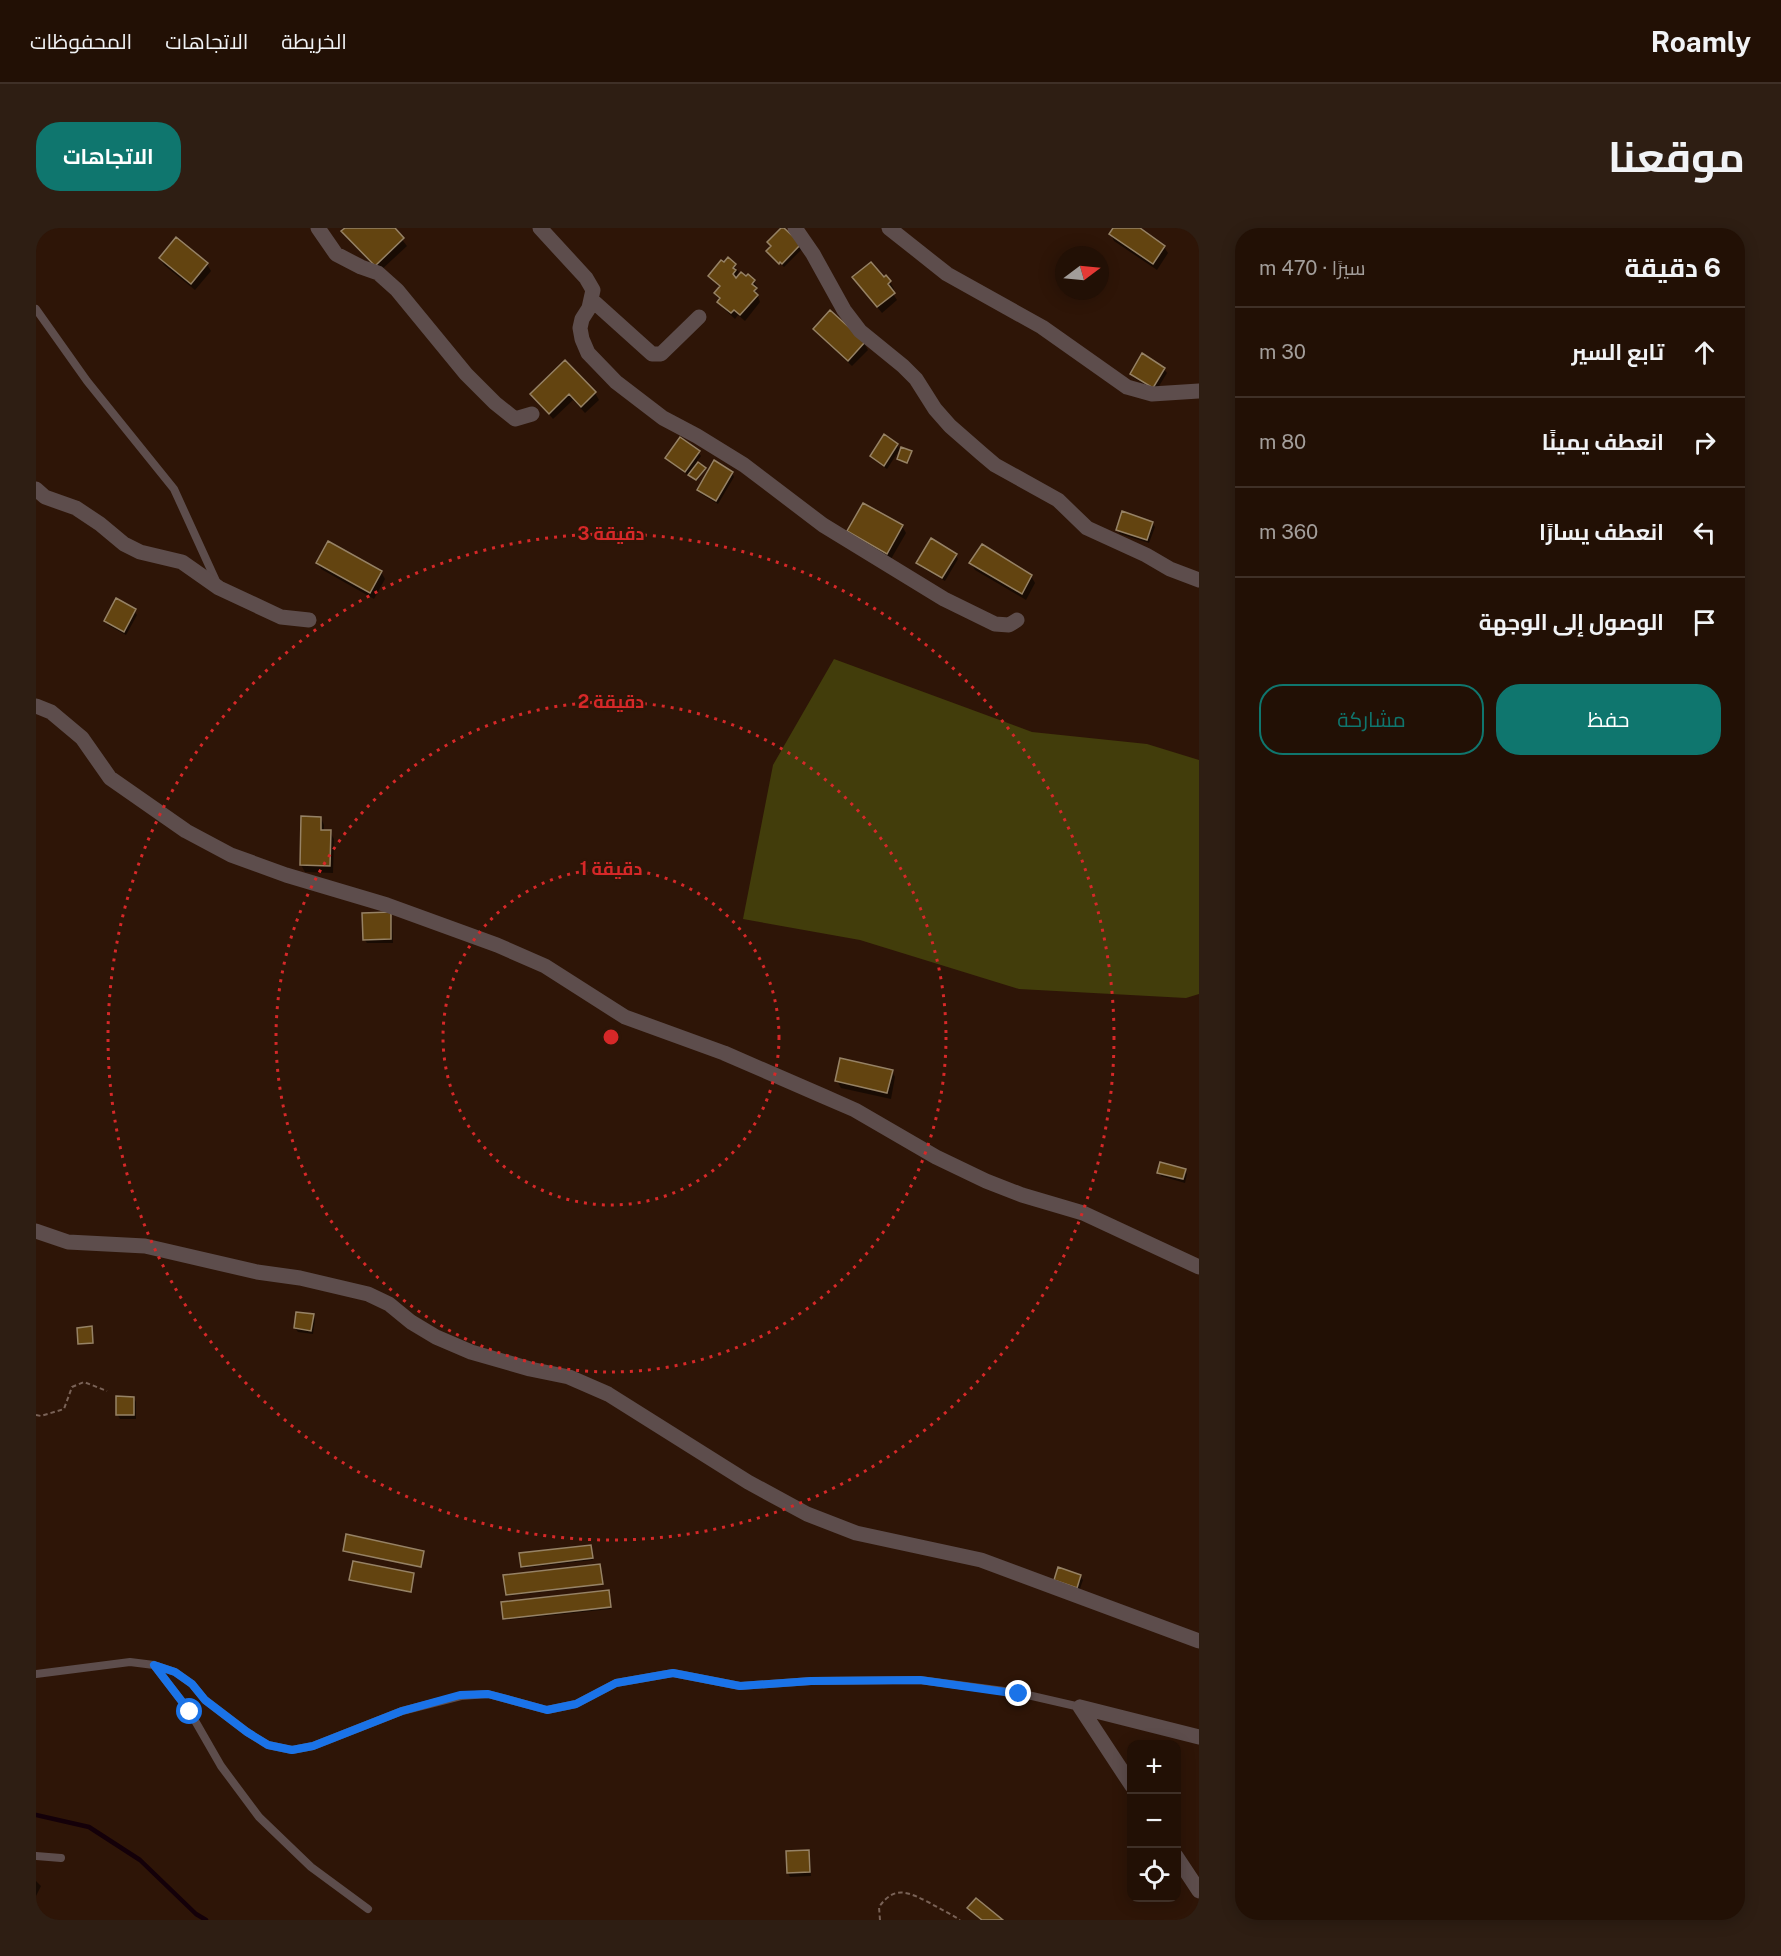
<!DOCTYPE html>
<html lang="ar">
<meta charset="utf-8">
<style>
body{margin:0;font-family:"Public Sans",Cairo,sans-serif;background:#2e1e13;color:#f1f3f6;direction:rtl}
.controls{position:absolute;right:18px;bottom:18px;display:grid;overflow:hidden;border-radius:12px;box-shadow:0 3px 15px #0003}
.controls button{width:54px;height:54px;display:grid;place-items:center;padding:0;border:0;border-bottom:2px solid #3f3027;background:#221005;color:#f1f3f6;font:30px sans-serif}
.compass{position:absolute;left:1019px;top:18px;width:54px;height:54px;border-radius:50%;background:#221005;box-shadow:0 3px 15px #0003;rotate:74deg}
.stop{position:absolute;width:18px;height:18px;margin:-14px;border:4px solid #1a73e8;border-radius:50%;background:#fff}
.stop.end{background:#1a73e8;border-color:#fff;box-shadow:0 2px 6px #0008}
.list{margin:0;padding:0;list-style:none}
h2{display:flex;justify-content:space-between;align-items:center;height:78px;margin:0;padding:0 24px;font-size:26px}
h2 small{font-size:20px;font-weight:400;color:#a29d9a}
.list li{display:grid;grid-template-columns:39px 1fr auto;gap:18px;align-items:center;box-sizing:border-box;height:90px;padding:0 24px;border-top:2px solid #3f3027}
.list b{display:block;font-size:22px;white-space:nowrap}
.list em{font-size:20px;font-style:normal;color:#a29d9a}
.actions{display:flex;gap:12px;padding:18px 24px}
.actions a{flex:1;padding:14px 0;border:2px solid #0f766e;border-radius:24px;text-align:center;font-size:21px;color:#0f766e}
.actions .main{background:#0f766e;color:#fff}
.icon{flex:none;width:33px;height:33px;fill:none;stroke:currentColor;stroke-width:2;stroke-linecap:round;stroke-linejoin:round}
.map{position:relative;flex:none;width:1163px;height:1692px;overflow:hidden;direction:ltr;border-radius:24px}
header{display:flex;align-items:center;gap:36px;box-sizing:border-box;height:84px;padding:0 30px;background:#221005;border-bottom:2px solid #3f3027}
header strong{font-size:28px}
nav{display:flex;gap:33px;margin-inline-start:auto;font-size:21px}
.intro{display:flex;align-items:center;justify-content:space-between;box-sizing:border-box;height:144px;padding:0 36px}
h1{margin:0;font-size:42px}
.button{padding:15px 27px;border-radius:24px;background:#0f766e;color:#fff;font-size:21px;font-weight:700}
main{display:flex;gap:36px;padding:0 36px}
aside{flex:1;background:#221005;border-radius:24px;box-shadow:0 3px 15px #0003}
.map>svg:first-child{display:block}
.green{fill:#423d0b}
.shadow{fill:#0007}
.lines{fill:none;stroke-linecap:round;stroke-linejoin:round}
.stream{stroke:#140009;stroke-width:4.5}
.building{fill:#634410;stroke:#968265;stroke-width:1.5}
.path{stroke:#796257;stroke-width:2;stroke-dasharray:4.5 3;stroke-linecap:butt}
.service{stroke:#5d4d4c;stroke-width:8}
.minor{stroke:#5d4d4c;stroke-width:15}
.route{stroke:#1a73e8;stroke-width:8}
.ring{fill:none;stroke:#d62828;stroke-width:3;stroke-dasharray:3 6}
.centre{fill:#d62828;stroke:#2e1507;stroke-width:3}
.ring-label{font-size:18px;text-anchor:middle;font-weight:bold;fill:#d62828;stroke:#2e1507;stroke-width:4.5;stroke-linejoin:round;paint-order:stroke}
</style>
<header>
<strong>Roamly</strong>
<nav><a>الخريطة</a><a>الاتجاهات</a><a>المحفوظات</a></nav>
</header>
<div class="intro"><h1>موقعنا</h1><a class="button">الاتجاهات</a></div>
<main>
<aside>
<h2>6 دقيقة<small>سيرًا · 470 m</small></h2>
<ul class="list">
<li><svg class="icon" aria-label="ahead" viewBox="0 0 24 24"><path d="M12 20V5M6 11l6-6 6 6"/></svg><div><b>تابع السير</b></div><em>30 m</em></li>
<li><svg class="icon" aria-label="right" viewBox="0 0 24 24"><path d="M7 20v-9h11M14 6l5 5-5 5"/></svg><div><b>انعطف يمينًا</b></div><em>80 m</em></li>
<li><svg class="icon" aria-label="left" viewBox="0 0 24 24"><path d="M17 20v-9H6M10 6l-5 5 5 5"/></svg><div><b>انعطف يسارًا</b></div><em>360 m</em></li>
<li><svg class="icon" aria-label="arrive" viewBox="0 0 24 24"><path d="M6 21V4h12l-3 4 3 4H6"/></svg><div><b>الوصول إلى الوجهة</b></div></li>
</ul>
<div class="actions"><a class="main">حفظ</a><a>مشاركة</a></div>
</aside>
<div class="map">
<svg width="1163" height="1692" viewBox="0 0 1163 1692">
<rect width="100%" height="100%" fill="#2e1507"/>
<path class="green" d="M798,431L996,504L1111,516L1163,532V766L1150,770L983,761L824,712L707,691L737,537Z"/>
<path class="shadow" d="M311,0H357L371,18L343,44L311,10L307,4Z
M1079,0H1101L1128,19L1132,25L1121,42L1078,13L1075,6Z
M747,1L766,21L748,39L732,23Z
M124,30L171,36L175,43L159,62L128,37Z
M692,31L703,44L701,47L702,50L718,54L722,60L720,62L724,74L709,93L702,87L699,91L687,80L680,65L684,60L674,48Z
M818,50L848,51L854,54L858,61L855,63L861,72L846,85Z
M779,101L828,115L832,122L816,138L783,107Z
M529,134L559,165L563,172L549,185L537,172L517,191L496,166Z
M1128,141L1131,145L1120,163L1098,150L1095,146Z
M861,217L864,221L851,241L838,232L835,228Z
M662,224L665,228L660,235L669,242L661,253L653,245L652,247L634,234L631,230Z
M696,245L698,249L682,276L665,266L662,262Z
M1116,295L1119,299L1113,315L1084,306L1082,302Z
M866,298L870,305L855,331L817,310L813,303Z
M920,327L922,331L909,353L885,339L882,335Z
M282,335L345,344L349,351L338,371L285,341Z
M935,335L995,348L999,355L990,372L939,342Z
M98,383L101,387L90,407L72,397L69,393Z
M285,590L288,597V604H294L298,611L297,645L269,644L265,637Z
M354,686L356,690L357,715H331L328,711Z
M856,843L859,849L855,871L805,860L801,853Z
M1149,942L1151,946L1149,955L1125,948L1123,944Z
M277,1087L279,1092L277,1106L262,1104L259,1100Z
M98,1170L100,1174V1191H84L81,1186Z
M555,1320L557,1332L487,1340L486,1338Z
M309,1322L387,1325L388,1326L385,1340Z
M564,1339L566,1357L472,1368L471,1366Z
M377,1346L375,1365L315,1352Z
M1044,1348L1047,1352L1043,1363L1022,1356Z
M573,1365L575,1381L470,1392L469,1391L467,1376Z
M772,1623L774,1627L775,1648L754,1649L752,1645Z
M0,1653L5,1658L0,1668Z"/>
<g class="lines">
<path class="stream" d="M0,1587L53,1599L104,1632L160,1686L170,1692"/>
</g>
<path class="building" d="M309,0H359L368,10L339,38L305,3Z
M745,0H748L765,16L746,36L744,34L743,36L730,23L735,18L731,14Z
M1077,0H1104L1129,18L1117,36L1073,6Z
M140,9L172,35L155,56L123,30Z
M692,29L700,36L697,40L700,42L697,46L700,50L705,44L710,48L712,46L719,52L716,56L721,60L718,63L722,67L704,87L698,82L695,85L681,74L684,70L678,65L684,58L672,48L685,32L688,34Z
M835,34L848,49L850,47L855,53L852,56L859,65L841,79L816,49Z
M794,82L829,114L812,133L777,101Z
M1106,125L1129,140L1117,160L1094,146Z
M529,132L560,164L545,179L533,166L513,186L494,166Z
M848,206L862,216L848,238L834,228Z
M644,209L664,223L649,244L629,230Z
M865,219L876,223L871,235L861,231Z
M678,232L697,244L680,273L661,262Z
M662,234L670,240L660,252L652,247Z
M827,275L867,297L851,326L811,303Z
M1086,283L1117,294L1111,312L1080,302Z
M895,310L921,326L906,350L880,335Z
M292,313L346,343L334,365L280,335Z
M946,316L996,347L986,366L933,335Z
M80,370L100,381L88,404L68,393Z
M265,588L285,589V602H295L294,638L264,637Z
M355,684V711L327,712L326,685Z
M804,830L857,842L851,865L799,853Z
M1124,934L1150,941L1147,951L1121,945Z
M260,1084L278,1086L275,1103L258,1100Z
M56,1098L57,1115L42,1116L41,1100Z
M80,1168L98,1169V1187H80Z
M310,1306L388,1323L385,1339L307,1323Z
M555,1317L557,1330L485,1339L483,1325Z
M317,1333L378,1345L375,1364L313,1352Z
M564,1336L567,1356L470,1367L467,1347Z
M1022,1339L1045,1347L1041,1360L1018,1352Z
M573,1362L575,1379L467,1391L465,1374Z
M773,1622L774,1644L751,1645L750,1623Z
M940,1670L967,1692H946L931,1680Z"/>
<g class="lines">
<path class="path" d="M0,1187L5,1188L28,1181L36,1159L48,1154L71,1163
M844,1692L843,1679C859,1656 874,1665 894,1675C904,1681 915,1686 924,1692"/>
<path class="service" d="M0,81L51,153L138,261L180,353
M118,1437L154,1484L185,1538L223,1589L275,1639L332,1681
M0,1446L94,1434L118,1437L139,1444L156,1456L169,1472L211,1504L232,1517L256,1522L277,1518L366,1483L425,1468L452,1466L511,1482L540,1476L580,1455L637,1445L704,1458L775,1453L884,1452L983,1465L1044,1479
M0,1628L25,1630"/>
<path class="minor" d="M282,0L300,26L325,39L342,45L361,62L430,146L459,175L479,191L496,186
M504,0L550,50L557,62L553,80L546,91L544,100L546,111L552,125L580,154L627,190L661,208L708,237L787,297L908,371L959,396L973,397L981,392
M759,0L777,26L808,82L824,103L867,138L880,151L899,181L914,198L946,226L959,237L1022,272L1051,300L1110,327L1134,341L1163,352
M853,0L911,46L1006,99L1091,159L1116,166L1163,163
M556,72L616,126H625L663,89
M0,261L9,269L40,280L64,296L88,316L104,324L146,334L183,360L245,389L273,392
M0,478L15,484L46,510L74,550L150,603L195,627L250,647L351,677L461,717L509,738L589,789L688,825L787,868L819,882L900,929L950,953L986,967L1047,985L1163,1039
M0,1003L32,1014L109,1018L221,1044L264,1050L332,1066L353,1076L375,1094L400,1109L435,1124L494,1141L533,1149L572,1166L712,1254L771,1286L820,1305L945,1332L1163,1413
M1044,1479L1163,1509
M1044,1479L1096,1558
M1140,1628L1163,1663"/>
</g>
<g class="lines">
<path class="route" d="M154,1484L118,1437L139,1444L156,1456L169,1472L211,1504L232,1517L256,1522L277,1518L366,1483L424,1467L452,1466L511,1482L540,1476L580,1455L637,1445L704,1458L775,1453L884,1452L983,1466"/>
</g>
<g class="ring">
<circle cx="575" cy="809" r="168"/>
<circle cx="575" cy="809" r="335"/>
<circle cx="575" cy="809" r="503"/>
</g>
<circle cx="575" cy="809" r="9" class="centre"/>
<g class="ring-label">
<text x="575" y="312">3 دقيقة</text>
<text x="575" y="480">2 دقيقة</text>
<text x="575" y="647">1 دقيقة</text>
</g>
</svg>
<div class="controls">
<button>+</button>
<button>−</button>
<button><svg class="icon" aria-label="locate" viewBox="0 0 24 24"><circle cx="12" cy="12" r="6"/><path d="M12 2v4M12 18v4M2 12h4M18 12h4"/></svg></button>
</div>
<svg class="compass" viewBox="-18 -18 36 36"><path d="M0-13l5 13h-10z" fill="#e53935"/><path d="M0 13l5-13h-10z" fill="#a29d9a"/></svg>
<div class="stop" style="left:154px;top:1484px"></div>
<div class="stop end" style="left:983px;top:1466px"></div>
</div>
</main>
